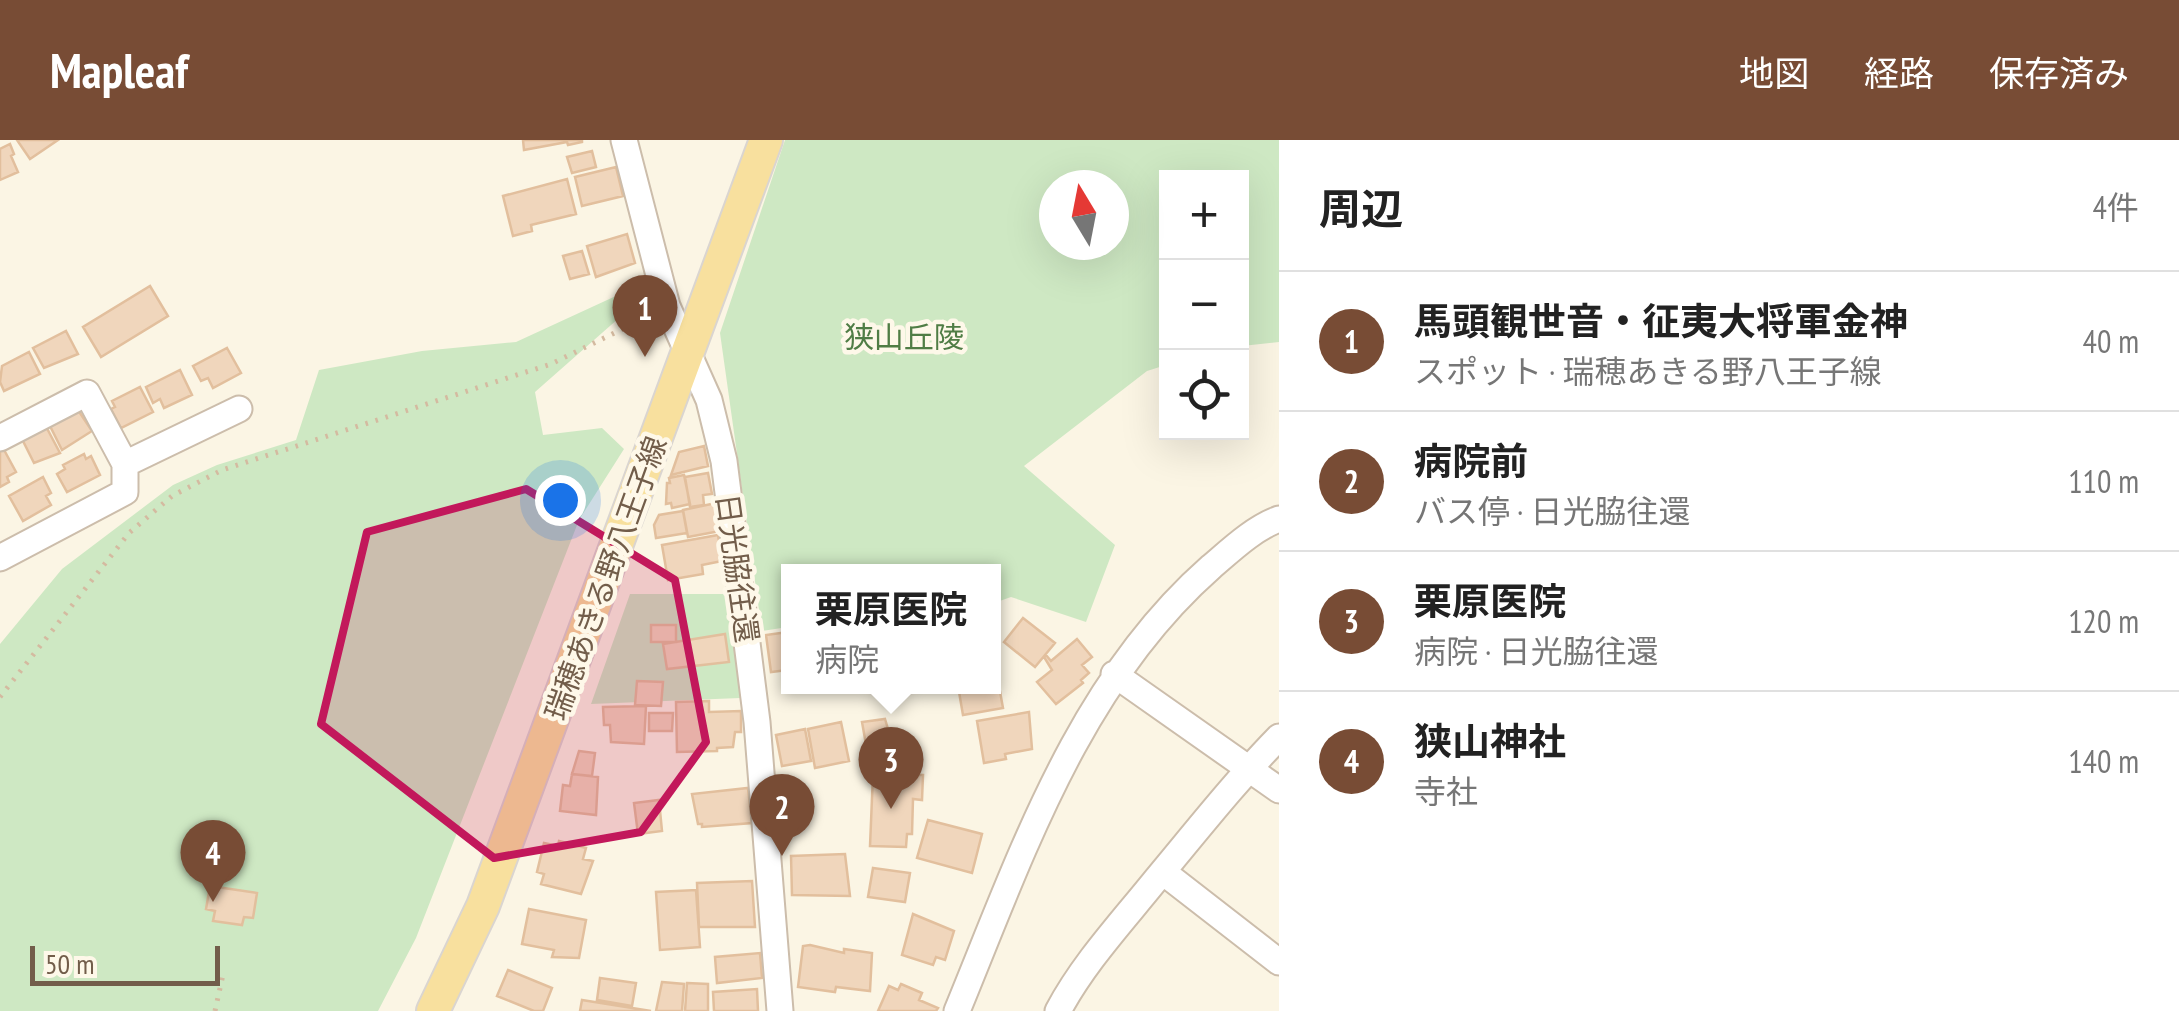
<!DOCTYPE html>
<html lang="ja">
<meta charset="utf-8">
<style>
body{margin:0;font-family:"PT Sans Narrow","Noto Sans JP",sans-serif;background:#f6f6f6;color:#222}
.controls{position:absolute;right:30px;top:30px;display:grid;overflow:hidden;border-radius:0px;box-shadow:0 10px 40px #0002}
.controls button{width:90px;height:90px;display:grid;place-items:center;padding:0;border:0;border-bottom:2px solid #e0e0e0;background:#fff;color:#222;font:50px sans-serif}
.compass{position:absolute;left:1039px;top:30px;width:90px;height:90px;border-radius:50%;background:#fff;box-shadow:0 10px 40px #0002;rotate:350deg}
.scale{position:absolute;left:30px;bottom:25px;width:190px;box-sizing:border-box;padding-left:10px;border:5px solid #725d4a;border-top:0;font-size:28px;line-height:35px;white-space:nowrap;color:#725d4a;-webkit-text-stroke:8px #fef8e9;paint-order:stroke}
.you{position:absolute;left:560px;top:360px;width:35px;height:35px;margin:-25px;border:8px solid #fff;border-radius:50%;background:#1a73e8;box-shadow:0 0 0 15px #1a73e833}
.badge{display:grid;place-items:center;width:65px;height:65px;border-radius:50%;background:#784c35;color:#fff;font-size:32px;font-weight:700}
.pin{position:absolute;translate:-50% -82px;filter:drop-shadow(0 2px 5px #0008)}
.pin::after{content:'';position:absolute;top:52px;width:35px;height:30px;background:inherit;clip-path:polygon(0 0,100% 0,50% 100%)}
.popup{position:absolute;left:781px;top:424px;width:220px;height:130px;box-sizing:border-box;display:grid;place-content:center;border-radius:0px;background:#fff;filter:drop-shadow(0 2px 8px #0005);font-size:32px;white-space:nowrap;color:#767676}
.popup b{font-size:38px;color:#222}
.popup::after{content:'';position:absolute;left:50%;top:100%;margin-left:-20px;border:20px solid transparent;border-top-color:#fff}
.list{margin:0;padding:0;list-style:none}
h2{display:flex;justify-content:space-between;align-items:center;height:130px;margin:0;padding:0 40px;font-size:42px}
h2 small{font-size:32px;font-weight:400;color:#767676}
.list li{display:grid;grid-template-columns:65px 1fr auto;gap:30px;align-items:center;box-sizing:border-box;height:140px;padding:0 40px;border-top:2px solid #e0e0e0}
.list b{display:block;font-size:38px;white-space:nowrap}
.list p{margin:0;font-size:32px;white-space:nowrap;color:#767676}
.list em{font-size:32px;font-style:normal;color:#767676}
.icon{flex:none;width:55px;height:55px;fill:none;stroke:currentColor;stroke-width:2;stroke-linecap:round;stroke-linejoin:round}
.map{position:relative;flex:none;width:1279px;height:871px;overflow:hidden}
header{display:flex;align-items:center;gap:60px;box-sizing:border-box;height:140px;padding:0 50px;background:#784c35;color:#fff}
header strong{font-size:48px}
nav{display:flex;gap:55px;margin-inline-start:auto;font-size:35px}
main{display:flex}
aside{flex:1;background:#fff}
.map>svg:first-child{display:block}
.green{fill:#cee8c3;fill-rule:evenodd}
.building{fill:#f0d6bc;stroke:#e2bf9d;stroke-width:2.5}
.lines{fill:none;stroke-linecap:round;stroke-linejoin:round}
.minor-casing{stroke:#ccbdab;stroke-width:29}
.major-casing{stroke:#dad5d0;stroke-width:36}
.path{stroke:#d4baa0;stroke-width:5;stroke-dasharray:2.5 8;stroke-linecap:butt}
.minor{stroke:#fff;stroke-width:25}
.major{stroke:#f8e09e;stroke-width:32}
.marked{fill:#c2185b;fill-opacity:0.2;stroke:#c2185b;stroke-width:8;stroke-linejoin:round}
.labels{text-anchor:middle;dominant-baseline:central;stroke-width:9;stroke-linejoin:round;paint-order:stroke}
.park-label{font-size:30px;fill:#507d45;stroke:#fef8e9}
.street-label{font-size:30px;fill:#725d4a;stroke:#fef8e9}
</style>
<header>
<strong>Mapleaf</strong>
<nav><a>地図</a><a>経路</a><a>保存済み</a></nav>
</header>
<main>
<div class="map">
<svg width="1279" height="871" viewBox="0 0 1279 871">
<rect width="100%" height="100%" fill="#fbf5e4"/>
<path class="green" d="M785,0H1279V202L1242,206V38H1166V225L1147,231L1024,326L1115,405L1086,482L1011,457L994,463V432H788V487L762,491L720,193ZM1054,45H1114V105H1054Z
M618,155L619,178L535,252L543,295L602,288L624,309L579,380L416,798L378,871H0V504L62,429L173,345L217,325L296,300L319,230L422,211L516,202Z
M630,454H734L740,558L591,564Z"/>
<path class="building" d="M17,0H58L30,19Z
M523,0H582V2L568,5L567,2L524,10Z
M10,4L14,14L11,16L18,32L0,40V9Z
M592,11L596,27L572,33L567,17Z
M616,27L623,56L582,66L575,37Z
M567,39L576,74L531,85L532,91L513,96L503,56Z
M627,94L635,123L596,137L587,106Z
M582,111L589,134L570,139L563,116Z
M150,146L168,176L101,217L83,187Z
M66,191L78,214L44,228L33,208Z
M227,208L241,233L213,248L208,238L201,241L193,226Z
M29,212L40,234L4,251L0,242L2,226Z
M180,230L192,255L164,268L160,259L153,263L146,247Z
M140,247L153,272L121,288L111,269L115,267L112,261Z
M76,267L92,291L62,310L48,282Z
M42,279L60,313L34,323L21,297Z
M704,306L708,326L671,335L679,312Z
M3,308L16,332L7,337L9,342L0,347V309Z
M84,314L86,319L91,316L100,335L67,352L57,334L65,329L63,325Z
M708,333L712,354L703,355L704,365L690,367L685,337Z
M684,335L690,364L672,368L671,363L666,364L667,343H670L669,338Z
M43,337L51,353L46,356L51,365L23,381L9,356Z
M716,363L720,391L688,397L683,370Z
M683,371L687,393L656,398L654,385L659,375Z
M718,395L722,421L702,425L703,434L668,440L662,405Z
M1023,478L1055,503L1035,527L1004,502Z
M651,485H676V502H651Z
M788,492V530L771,532L766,495Z
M725,494L729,522L667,529L663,504Z
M1077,499L1092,517L1082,525L1089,533L1081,540L1083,543L1056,564L1037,542L1052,530L1044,517L1046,515L1051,521Z
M637,541L663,542L661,566L635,565Z
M958,546H999L1003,568L963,575Z
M709,561V572L741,571V592H735L733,607L717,608V611L677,612L676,562Z
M646,566L644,604L611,602L610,585H604L603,567Z
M1029,572L1032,609L1005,614L1006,619L984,623L977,581Z
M649,573H673L672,591H649Z
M885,579L893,606L867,610L862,582Z
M841,582L849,621L815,628L808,589Z
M805,589L811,621L782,626L776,595Z
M579,611L595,613L592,636L572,634Z
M572,634L598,637L596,675L560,671L563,645L570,646Z
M873,634L923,635L922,660L913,659L912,694H907L906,707L870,706Z
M748,648L752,683L702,687V684H698L692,654Z
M659,660L662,691L638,694L634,663Z
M928,680L982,694L972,733L917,718Z
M559,701L586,708L583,719L593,721L581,754L541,744L544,734L537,732L544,703L558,706Z
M845,714L850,756L792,755L791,716Z
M873,728L910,733L905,762L868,757Z
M752,741L755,787H699L697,743Z
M210,746L257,753L253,778L244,777L242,785L213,781L215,771L206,769Z
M696,750L700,807L660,810L656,752Z
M529,769L586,780L579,818L552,817L554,810L522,804Z
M913,774L954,791L945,820L936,817L933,825L902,815Z
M810,805L844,813V809L872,813L870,851L836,847L835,852L798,847L803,806Z
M760,813L762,838L717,843L715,817Z
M508,830L552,848L543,871H534L497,856Z
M600,838L636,843L632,866L597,860Z
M662,842L684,844L682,871H656Z
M687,843L708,844V871H685Z
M901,844L922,853L919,860L938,868L936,871H878L889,846L898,850Z
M757,849L758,871H714L713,852Z
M582,860L651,871H580Z"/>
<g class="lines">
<defs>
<path id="minor" d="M624,0L667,166L709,260L724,321L757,582L780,871
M0,298L87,253L125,324
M0,418L125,352V324L239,269
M1114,534L1279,650
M1163,732L1279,822
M957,871C1022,713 1079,543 1211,427C1231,410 1254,388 1279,379
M1058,871C1083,824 1120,784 1154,742C1195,693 1234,643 1279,597"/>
<path id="major" d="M433,871L483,766L766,0"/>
</defs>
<use href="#minor" class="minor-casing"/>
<use href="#major" class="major-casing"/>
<path class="path" d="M0,557L129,393L172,356L222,330L551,224L645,178
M215,871L224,830"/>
<use href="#minor" class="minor"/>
<use href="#major" class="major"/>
</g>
<path class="marked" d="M526,349L675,440L706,602L641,692L494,718L321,584L367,392Z"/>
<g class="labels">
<g class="park-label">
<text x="904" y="196">狭山丘陵</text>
</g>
<g class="street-label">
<text transform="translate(738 428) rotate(82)">日光脇往還</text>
<text transform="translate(605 438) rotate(-70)">瑞穂あきる野八王子線</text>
</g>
</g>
</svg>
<div class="controls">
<button>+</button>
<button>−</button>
<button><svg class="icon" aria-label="locate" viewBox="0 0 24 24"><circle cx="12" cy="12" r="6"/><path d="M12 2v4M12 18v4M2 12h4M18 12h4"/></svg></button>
</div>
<svg class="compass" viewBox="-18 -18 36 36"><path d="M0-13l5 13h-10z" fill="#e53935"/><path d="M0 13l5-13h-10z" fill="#767676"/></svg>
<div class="scale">50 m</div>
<div class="you"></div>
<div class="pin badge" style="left:645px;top:217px">1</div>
<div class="pin badge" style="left:782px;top:716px">2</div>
<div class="pin badge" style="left:891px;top:669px">3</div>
<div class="popup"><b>栗原医院</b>病院</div>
<div class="pin badge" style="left:213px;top:762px">4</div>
</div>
<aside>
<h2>周辺<small>4件</small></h2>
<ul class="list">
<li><span class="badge">1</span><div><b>馬頭観世音・征夷大将軍金神</b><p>スポット · 瑞穂あきる野八王子線</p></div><em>40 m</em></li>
<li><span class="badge">2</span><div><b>病院前</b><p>バス停 · 日光脇往還</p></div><em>110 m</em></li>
<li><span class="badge">3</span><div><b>栗原医院</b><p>病院 · 日光脇往還</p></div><em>120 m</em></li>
<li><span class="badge">4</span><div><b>狭山神社</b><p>寺社</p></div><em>140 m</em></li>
</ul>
</aside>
</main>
